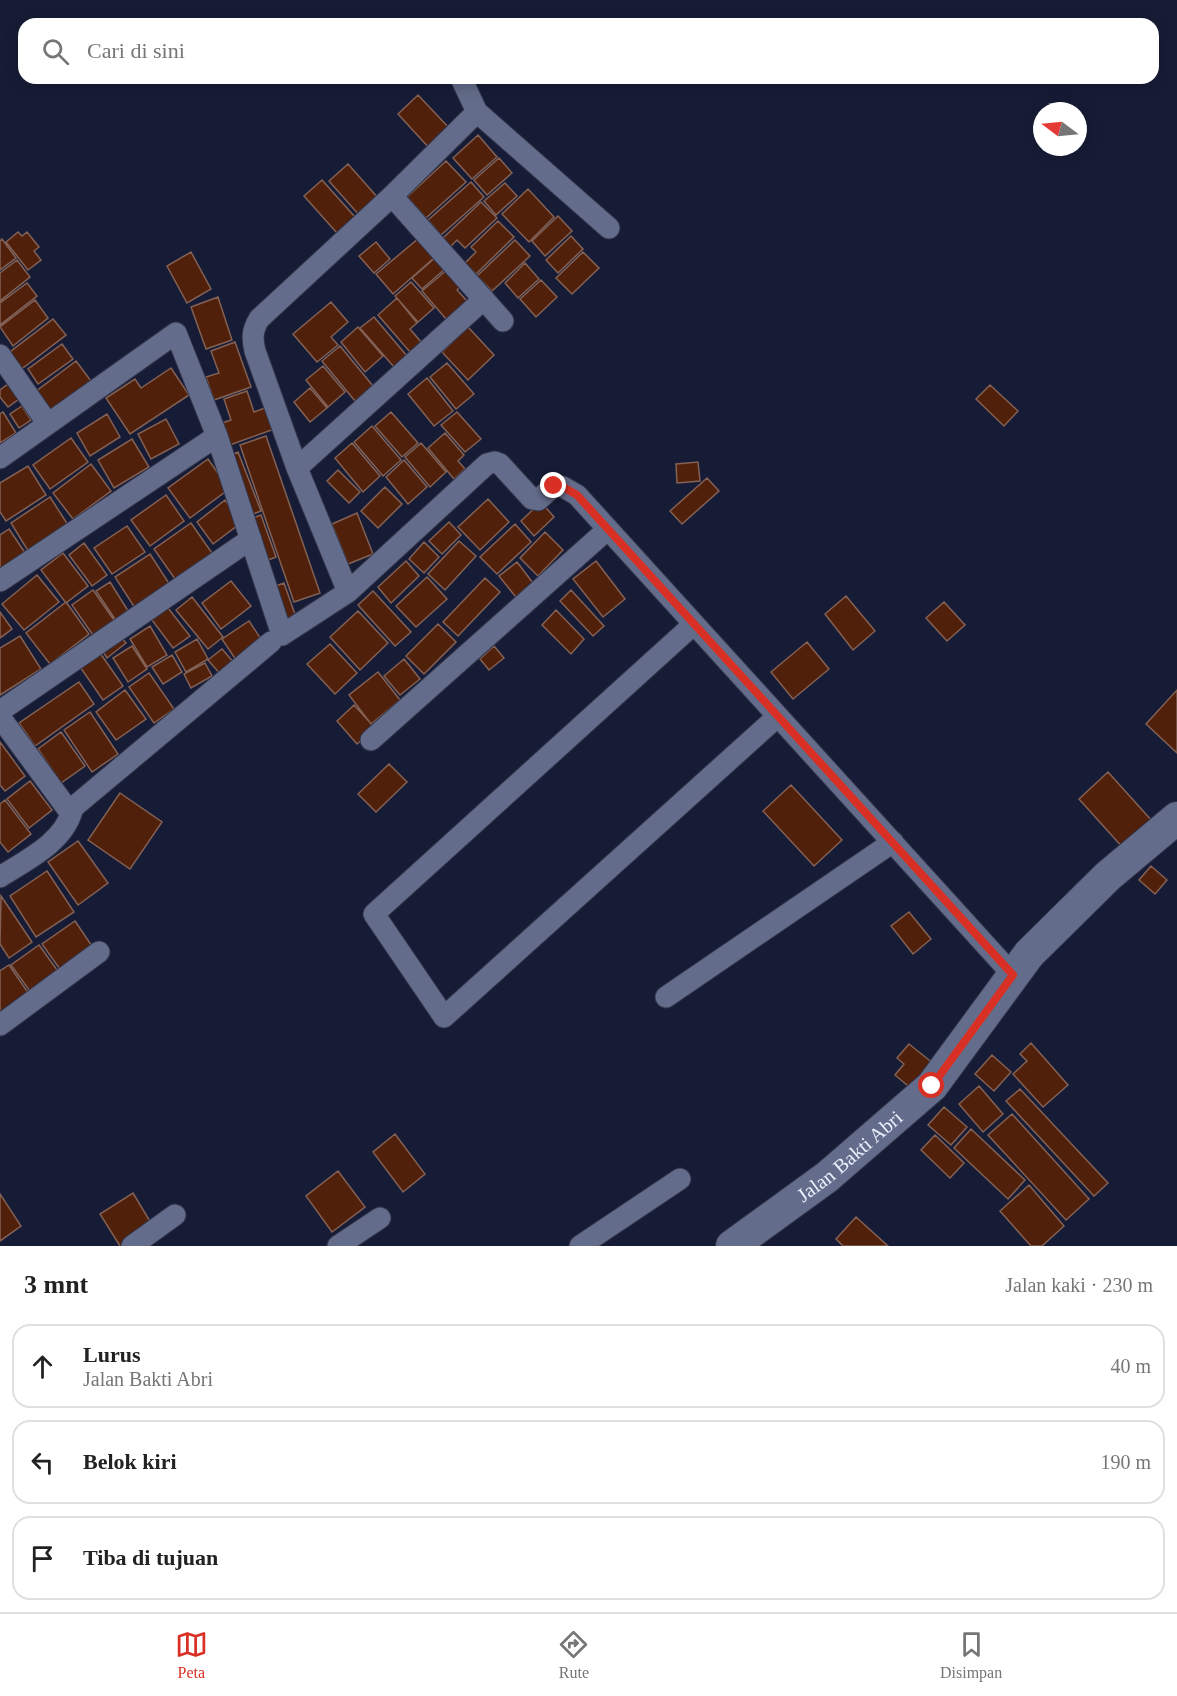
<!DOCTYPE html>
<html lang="id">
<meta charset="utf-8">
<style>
body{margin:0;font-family:Georgia,serif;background:#f2f2f2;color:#222}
.compass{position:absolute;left:1033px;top:102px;width:54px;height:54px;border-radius:50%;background:#fff;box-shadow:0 3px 15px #0003;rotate:286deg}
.stop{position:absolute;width:18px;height:18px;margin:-14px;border:4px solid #d93025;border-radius:50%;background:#fff}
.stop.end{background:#d93025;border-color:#fff;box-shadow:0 2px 6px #0008}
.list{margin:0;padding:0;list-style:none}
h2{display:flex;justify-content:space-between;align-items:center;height:78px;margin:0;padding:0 24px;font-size:26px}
h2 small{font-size:20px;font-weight:400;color:#767676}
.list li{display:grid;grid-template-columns:39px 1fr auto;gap:18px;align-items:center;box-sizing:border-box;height:84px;margin:0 12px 12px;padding:0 12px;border:2px solid #e0e0e0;border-radius:18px}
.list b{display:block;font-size:22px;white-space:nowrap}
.list p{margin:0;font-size:20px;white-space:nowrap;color:#767676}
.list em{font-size:20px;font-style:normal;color:#767676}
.icon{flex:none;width:33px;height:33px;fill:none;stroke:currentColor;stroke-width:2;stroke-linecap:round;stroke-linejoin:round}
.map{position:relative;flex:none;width:1177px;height:1246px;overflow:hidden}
.search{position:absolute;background:#fff;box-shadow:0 3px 15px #0003;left:18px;right:18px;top:18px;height:66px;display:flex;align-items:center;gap:15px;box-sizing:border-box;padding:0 21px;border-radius:18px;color:#767676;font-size:22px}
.sheet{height:366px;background:#fff}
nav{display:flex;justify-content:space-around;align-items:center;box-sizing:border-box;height:84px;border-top:2px solid #e0e0e0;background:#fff;font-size:16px;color:#767676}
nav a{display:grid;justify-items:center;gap:3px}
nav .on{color:#d93025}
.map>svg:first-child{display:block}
.building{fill:#51200b;stroke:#836154;stroke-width:1.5}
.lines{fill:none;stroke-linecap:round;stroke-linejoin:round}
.street-casing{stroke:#323449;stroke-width:23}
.secondary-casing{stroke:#323449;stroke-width:34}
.street{stroke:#636c8a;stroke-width:21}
.secondary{stroke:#636c8a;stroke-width:32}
.route{stroke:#d93025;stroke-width:8}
.labels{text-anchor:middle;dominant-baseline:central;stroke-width:6;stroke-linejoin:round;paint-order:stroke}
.street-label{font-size:20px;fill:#eaeefd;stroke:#171c36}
</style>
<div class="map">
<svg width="1177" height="1246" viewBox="0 0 1177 1246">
<rect width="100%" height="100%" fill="#171c36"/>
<path class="building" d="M418,95L451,130L431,150L398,114Z
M478,135L497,157L472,179L453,158Z
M499,158L512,173L487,195L474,180Z
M446,161L466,182L426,218L407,197Z
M348,164L379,199L360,216L329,181Z
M322,180L355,217L337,233L304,196Z
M471,182L484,197L441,235L428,220Z
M505,183L517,196L496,215L484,201Z
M528,189L554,217L529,242L502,214Z
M481,202L497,218L465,248L457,240L449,248L441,240Z
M558,216L572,231L545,256L532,241Z
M498,221L514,237L476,274L465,263L476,252L471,247Z
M18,232L22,236L27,232L39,247L34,251L41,260L28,270L6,242Z
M571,236L583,249L558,273L546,260Z
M419,238L435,257L393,294L376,274Z
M2,239L16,258L0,270V241Z
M515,240L530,256L492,291L477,276Z
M376,242L390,259L374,273L359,256Z
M191,252L211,289L187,303L167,266Z
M583,252L599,268L572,294L556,278Z
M436,257L446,268L422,289L412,278Z
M17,260L30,277L0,301V273Z
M525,263L539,279L518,298L505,283Z
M448,269L462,285L457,290L467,301L446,319L422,291Z
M541,280L557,297L536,317L520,299Z
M411,282L434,308L418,322L395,296Z
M27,283L37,296L0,325V303Z
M218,297L232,340L206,349L191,307Z
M397,298L417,323L410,329L421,342L410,352L378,315Z
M35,300L48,318L13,346L0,327Z
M331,302L348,322L331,337L338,345L317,362L293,334Z
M374,317L407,356L394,367L360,328Z
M53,319L66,335L19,371L6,355Z
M358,327L383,356L365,372L341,342Z
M468,327L494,355L468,380L442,352Z
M235,342L251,387L214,400L206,377L219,373L211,351Z
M62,344L73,359L38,384L28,369Z
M340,346L373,386L355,401L322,361Z
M76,361L91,381L50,412L35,392Z
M447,363L474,394L456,409L430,377Z
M323,366L345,392L328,407L306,380Z
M171,368L189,395L130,434L106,398L135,379L141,388Z
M427,378L453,411L434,426L408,394Z
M8,384L19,399L8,407L0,397V390Z
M990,385L1018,411L1004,426L976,399Z
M310,388L327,408L310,422L294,402Z
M247,391L254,412L270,406L277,428L227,446L219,424L231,420L224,399Z
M22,406L31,420L19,428L10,414Z
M3,412L16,433L0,443V414Z
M391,412L418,443L402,457L375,426Z
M457,412L481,439L465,452L441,425Z
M107,414L120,437L90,456L77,433Z
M166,419L179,444L151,459L138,434Z
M372,426L401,460L383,476L354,442Z
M445,433L464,455L458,461L465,469L454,479L428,448Z
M266,436L320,593L294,602L240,445Z
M71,438L88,462L50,489L33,465Z
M132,439L149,467L114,488L98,460Z
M352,443L380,476L363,492L335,458Z
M421,443L446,472L430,487L405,457Z
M238,452L261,511L253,514L231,455Z
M208,459L229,489L190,518L168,488Z
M404,460L427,487L408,504L386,477Z
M698,462L700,481L677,483L676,464Z
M91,464L111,491L73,519L53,493Z
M28,466L46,495L6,521L0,512V483Z
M338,470L360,492L349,503L327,481Z
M707,478L719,491L682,524L670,511Z
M385,487L402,504L378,528L361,511Z
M166,495L184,521L150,546L131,520Z
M50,497L70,528L30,554L11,523Z
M488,499L509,522L480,550L458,527Z
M225,500L242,522L213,544L197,522Z
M541,502L554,517L534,536L521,521Z
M357,513L373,554L348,564L332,524Z
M261,515L276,557L268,560L253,518Z
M449,522L461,535L442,554L429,541Z
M191,523L212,553L175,579L154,549Z
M515,524L531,542L497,574L480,557Z
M127,526L145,552L112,574L94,548Z
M9,529L30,560L0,580V535Z
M545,532L563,550L538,576L520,558Z
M459,541L476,556L445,590L428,574Z
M424,542L439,557L424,573L409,559Z
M84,543L107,575L92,586L69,555Z
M63,553L88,586L66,603L41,570Z
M150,554L170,585L135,608L115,577Z
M406,561L419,576L391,603L378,587Z
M596,561L625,599L603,617L573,579Z
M517,562L536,587L519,601L499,576Z
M37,575L59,602L24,630L2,604Z
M427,577L447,599L416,627L396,606Z
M485,578L500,592L458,636L443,622Z
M231,581L251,606L221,629L202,603Z
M110,582L130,614L117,622L96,591Z
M284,583L298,623L286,627L273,587Z
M93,590L116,623L95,638L72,605Z
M571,590L604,626L593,636L560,601Z
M373,591L411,632L395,646L358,605Z
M846,596L875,631L853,650L825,614Z
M192,597L223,637L208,649L176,610Z
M66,602L89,634L50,664L26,633Z
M944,602L965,625L947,641L926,618Z
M168,608L190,636L173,648L152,620Z
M556,610L584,639L571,654L542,625Z
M358,611L388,643L360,670L330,637Z
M0,612L12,629L0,638Z
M249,621L263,642L236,660L222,639Z
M438,624L456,642L424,674L406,656Z
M150,626L167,655L147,667L130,639Z
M20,636L41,669L0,695V648Z
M120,636L126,643L107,658L102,650Z
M197,639L208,659L186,672L175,652Z
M807,642L829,669L793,699L771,672Z
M330,644L357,673L335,694L307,664Z
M132,646L147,669L128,682L113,658Z
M494,646L504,658L489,670L480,659Z
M222,649L235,664L222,676L208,660Z
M98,650L123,686L103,700L78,664Z
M172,655L182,672L163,684L152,667Z
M404,659L420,679L400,695L384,676Z
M205,663L212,676L191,688L184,674Z
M378,672L400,700L371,724L349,695Z
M149,673L174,709L154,723L129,687Z
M79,682L94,704L35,746L19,723Z
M125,690L146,719L116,740L96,712Z
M1177,690V753L1146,724Z
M354,705L375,728L357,744L337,721Z
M90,712L118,754L92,772L64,730Z
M61,732L85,766L61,783L38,749Z
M0,742L25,776L5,791L0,785Z
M389,764L407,782L376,812L358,794Z
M1108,772L1153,822L1124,849L1079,799Z
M30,781L52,810L29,828L7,799Z
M791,785L842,840L814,866L763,811Z
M120,793L162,822L130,869L88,840Z
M5,800L31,834L8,852L0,842V804Z
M78,841L108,883L78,905L48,862Z
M1151,866L1167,880L1155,894L1139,880Z
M47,871L74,912L36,937L10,896Z
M1,896L32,942L9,958L0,944Z
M909,912L931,939L913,954L891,926Z
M75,921L94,949L62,972L42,944Z
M39,945L60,974L32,994L11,965Z
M9,965L31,997L0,1019V971Z
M1031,1043L1068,1085L1043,1107L1013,1074L1027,1061L1020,1054Z
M909,1044L934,1064L913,1090L895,1075L904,1064L897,1058Z
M992,1055L1011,1072L994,1091L975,1074Z
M979,1086L1003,1114L983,1132L959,1104Z
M1020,1089L1108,1183L1094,1196L1006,1101Z
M944,1107L967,1127L951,1145L928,1125Z
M1012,1114L1089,1199L1066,1220L988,1135Z
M971,1129L1025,1180L1008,1199L954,1148Z
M395,1134L425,1174L403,1192L373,1152Z
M935,1135L964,1163L950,1178L921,1150Z
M338,1171L365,1207L332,1232L306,1196Z
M1029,1185L1064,1226L1042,1246H1031L1000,1211Z
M133,1193L154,1228L125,1246H120L100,1214Z
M0,1194L21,1226L0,1241Z
M856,1217L888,1246H843L836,1239Z"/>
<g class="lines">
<defs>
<path id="street" d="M461,78L477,112L609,228
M392,196L503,321
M0,355L48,424
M0,458L176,333L217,436L282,635L348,592L487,464L495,462L500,464L532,499L538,500L554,486L563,487L577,495L1013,975
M297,468L484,299
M0,581L217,436
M348,592L297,468L255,351C252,338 252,331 259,319L392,196L477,112
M694,624L374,914L444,1017L778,716
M0,711L251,539
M0,717L69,811H72C63,843 26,860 0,877
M371,740L608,529
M69,811L271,642
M666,997L893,842
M0,1025L99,952
M132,1246L175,1215
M338,1246L380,1218
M580,1246L680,1179"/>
<g id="secondary">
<path id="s1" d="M732,1246L827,1177L932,1086L1029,954L1108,876L1177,818"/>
</g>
</defs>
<use href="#street" class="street-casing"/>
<use href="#secondary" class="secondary-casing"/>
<use href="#street" class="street"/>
<use href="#secondary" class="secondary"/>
</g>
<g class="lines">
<path class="route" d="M554,486L563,487L577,495L1013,975L932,1086"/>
</g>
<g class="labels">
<g class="street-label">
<text stroke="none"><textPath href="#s1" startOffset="148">Jalan Bakti Abri</textPath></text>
</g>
</g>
</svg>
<svg class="compass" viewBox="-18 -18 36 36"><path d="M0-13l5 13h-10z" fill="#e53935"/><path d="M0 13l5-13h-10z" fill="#767676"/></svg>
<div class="stop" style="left:932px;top:1086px"></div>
<div class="stop end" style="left:554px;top:486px"></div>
<div class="search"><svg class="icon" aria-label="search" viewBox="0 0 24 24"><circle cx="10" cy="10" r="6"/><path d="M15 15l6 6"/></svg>Cari di sini</div>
</div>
<section class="sheet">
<h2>3 mnt<small>Jalan kaki · 230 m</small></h2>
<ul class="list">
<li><svg class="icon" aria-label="ahead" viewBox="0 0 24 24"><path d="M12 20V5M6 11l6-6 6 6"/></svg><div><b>Lurus</b><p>Jalan Bakti Abri</p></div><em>40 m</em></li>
<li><svg class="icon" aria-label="left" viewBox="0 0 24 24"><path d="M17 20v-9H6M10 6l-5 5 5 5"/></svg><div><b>Belok kiri</b></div><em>190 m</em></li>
<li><svg class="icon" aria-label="arrive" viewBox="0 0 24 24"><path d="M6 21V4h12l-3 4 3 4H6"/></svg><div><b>Tiba di tujuan</b></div></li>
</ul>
</section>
<nav>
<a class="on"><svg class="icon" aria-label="map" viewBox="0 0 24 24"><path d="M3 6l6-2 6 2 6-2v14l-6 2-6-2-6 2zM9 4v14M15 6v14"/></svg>Peta</a>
<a><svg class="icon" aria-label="directions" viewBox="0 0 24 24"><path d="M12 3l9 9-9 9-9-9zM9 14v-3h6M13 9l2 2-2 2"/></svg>Rute</a>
<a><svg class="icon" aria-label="saved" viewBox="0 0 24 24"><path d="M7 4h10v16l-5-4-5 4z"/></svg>Disimpan</a>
</nav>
